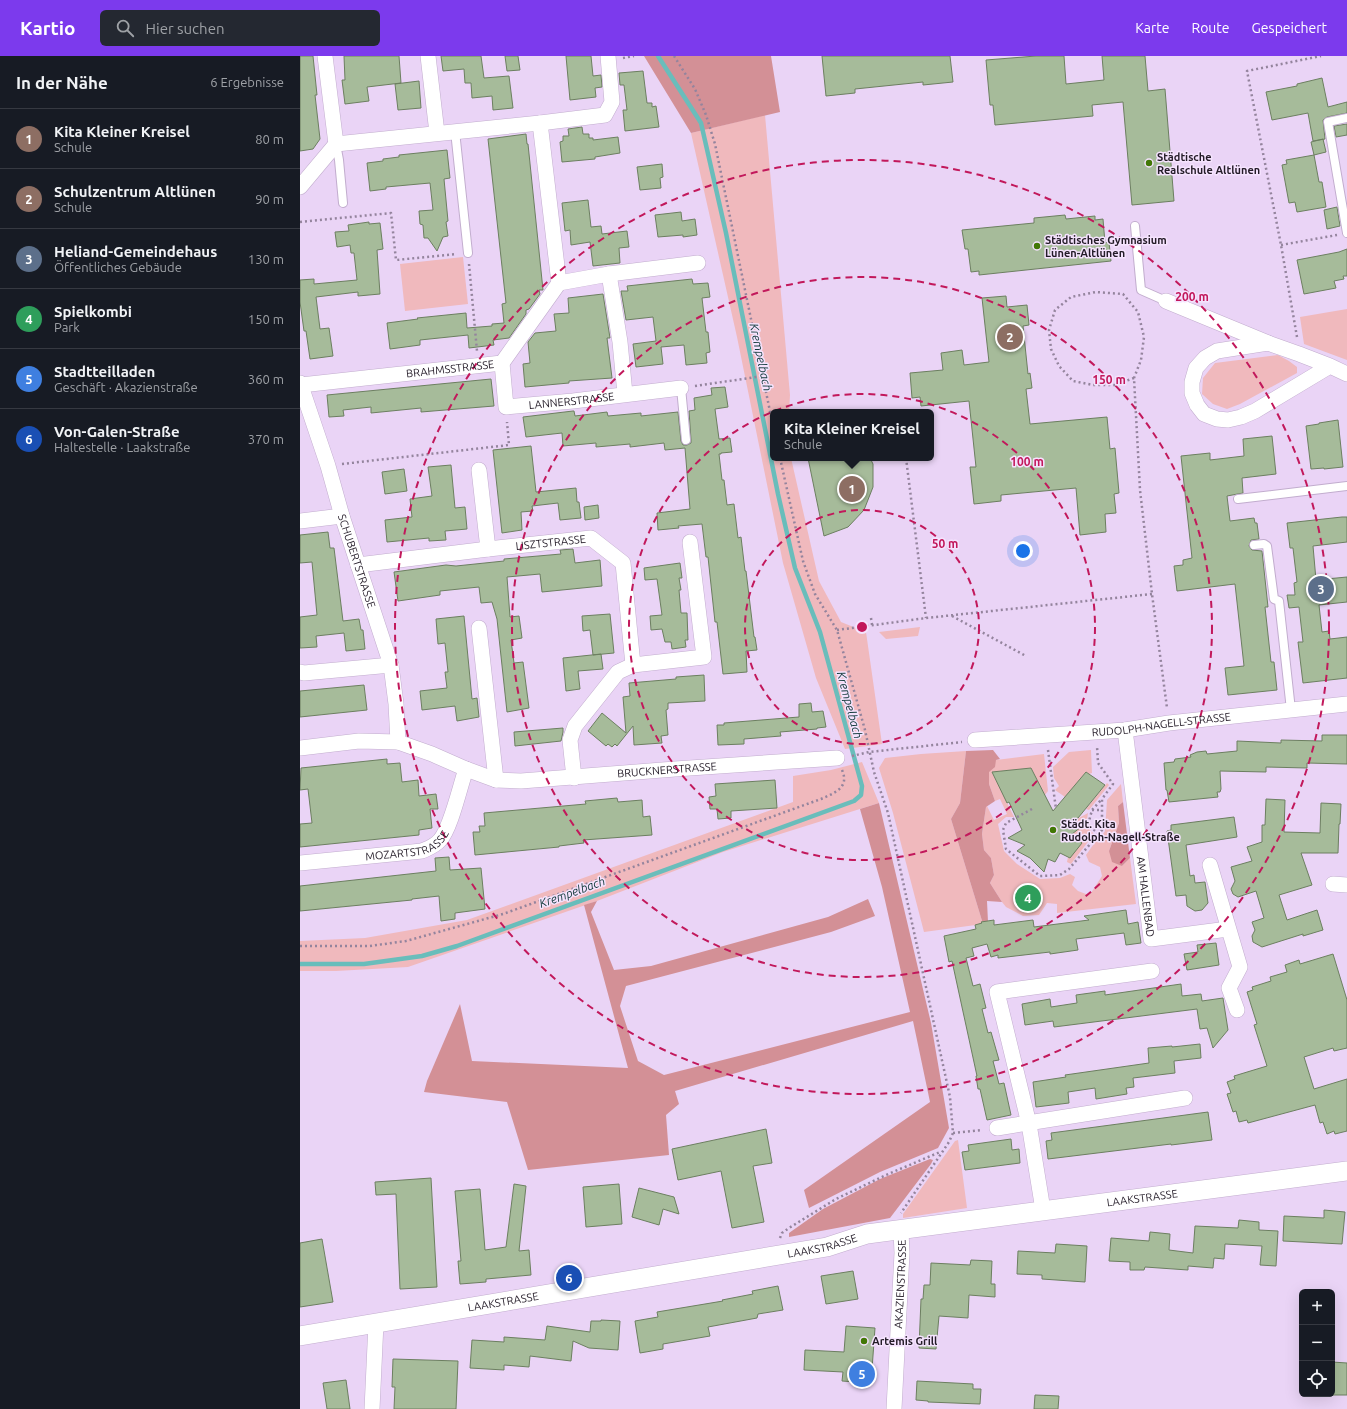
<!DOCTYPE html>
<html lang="de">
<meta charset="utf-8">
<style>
body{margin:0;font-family:Ubuntu,sans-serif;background:#242831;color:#f1f3f6}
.controls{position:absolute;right:12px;bottom:12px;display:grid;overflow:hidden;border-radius:6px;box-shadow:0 4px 16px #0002}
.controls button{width:36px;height:36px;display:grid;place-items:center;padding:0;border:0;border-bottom:1px solid #363941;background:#171b24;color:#f1f3f6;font:20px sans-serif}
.you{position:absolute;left:723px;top:495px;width:14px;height:14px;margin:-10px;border:3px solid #fff;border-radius:50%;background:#1a73e8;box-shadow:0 0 0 6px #1a73e833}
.badge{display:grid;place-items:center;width:26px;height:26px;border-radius:50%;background:#7c3aed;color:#fff;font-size:13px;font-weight:700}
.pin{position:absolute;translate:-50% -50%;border:2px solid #fff;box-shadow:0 1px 4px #0006}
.popup{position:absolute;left:470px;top:353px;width:164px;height:52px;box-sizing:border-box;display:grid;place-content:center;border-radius:6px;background:#171b24;filter:drop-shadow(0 1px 3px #0005);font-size:13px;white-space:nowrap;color:#9ea1a6}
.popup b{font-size:15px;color:#f1f3f6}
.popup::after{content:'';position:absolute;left:50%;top:100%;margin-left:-8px;border:8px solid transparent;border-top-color:#171b24}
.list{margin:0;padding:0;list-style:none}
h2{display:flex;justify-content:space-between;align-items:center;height:52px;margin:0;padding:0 16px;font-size:17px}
h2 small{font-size:13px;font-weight:400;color:#9ea1a6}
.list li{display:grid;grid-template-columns:26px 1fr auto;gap:12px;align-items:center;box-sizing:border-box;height:60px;padding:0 16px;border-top:1px solid #363941}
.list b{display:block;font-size:15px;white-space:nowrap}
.list p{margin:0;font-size:13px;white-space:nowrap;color:#9ea1a6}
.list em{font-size:13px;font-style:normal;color:#9ea1a6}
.icon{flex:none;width:22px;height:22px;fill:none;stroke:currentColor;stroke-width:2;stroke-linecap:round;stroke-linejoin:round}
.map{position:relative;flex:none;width:1047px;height:1353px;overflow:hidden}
header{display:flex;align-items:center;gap:24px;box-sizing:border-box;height:56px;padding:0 20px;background:#7c3aed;color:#fff}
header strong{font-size:19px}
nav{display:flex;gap:22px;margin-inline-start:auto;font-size:14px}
.search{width:280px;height:36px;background:#242831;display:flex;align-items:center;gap:10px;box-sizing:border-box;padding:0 14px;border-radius:6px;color:#9ea1a6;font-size:15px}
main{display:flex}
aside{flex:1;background:#171b24}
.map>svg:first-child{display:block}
.green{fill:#f0b9bd}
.forest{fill:#d39096}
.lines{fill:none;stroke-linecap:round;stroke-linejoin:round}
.stream{stroke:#69bdbb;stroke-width:4.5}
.building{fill:#a6bb9a;stroke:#6c7f60}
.service-casing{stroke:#c2adce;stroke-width:10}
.minor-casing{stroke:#c2adce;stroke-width:16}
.tertiary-casing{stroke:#c2adce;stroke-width:20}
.path{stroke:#94849d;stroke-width:2.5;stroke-dasharray:2 3;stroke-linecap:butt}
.service{stroke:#fff;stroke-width:8}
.minor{stroke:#fff;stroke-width:15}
.tertiary{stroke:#fff;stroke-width:19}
.ring{fill:none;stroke:#c2185b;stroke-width:2;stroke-dasharray:7 5}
.poi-dot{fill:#417705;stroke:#f5e3fe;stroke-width:1.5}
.labels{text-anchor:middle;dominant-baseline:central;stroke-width:3;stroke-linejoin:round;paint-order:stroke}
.poi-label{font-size:11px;font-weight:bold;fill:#241c28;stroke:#f5e3fe;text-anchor:start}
.street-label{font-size:11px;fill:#241c28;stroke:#f5e3fe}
.water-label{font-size:12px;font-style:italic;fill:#113939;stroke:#f5e3fe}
.centre{fill:#c2185b;stroke:#f5e3fe;stroke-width:2}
.ring-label{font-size:12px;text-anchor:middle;font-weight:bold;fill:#c2185b;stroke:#f5e3fe;stroke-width:3;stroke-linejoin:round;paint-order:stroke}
</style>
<header>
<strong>Kartio</strong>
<div class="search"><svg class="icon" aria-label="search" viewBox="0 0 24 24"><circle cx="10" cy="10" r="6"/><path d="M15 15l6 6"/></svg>Hier suchen</div>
<nav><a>Karte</a><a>Route</a><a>Gespeichert</a></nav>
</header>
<main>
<aside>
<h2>In der Nähe<small>6 Ergebnisse</small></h2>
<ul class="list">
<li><span class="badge" style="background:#8d6e63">1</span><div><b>Kita Kleiner Kreisel</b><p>Schule</p></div><em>80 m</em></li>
<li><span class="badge" style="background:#8d6e63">2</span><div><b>Schulzentrum Altlünen</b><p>Schule</p></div><em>90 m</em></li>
<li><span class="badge" style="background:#5c6f8a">3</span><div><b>Heliand-Gemeindehaus</b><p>Öffentliches Gebäude</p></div><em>130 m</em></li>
<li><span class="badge" style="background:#2e9e5b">4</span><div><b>Spielkombi</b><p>Park</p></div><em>150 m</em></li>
<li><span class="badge" style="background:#3f7fe0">5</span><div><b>Stadtteilladen</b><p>Geschäft · Akazienstraße</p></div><em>360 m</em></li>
<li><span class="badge" style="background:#1a4fb4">6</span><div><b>Von-Galen-Straße</b><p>Haltestelle · Laakstraße</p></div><em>370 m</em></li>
</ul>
</aside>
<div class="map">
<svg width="1047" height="1353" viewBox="0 0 1047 1353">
<rect width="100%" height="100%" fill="#ead4f6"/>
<path class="green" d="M465,59L490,339L489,356H473V402H491L519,525L541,566L566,576L582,688L545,693L516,622L483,507L437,281L391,77Z
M163,201L168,248L105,255L100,208Z
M1047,253V304L1004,288L1000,261Z
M978,299L989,305L997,311V317L940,348L927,353L913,348L902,338L903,322L915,307Z
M620,571L618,580L586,583L579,576Z
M791,694L792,717L789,718L786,716L765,741L755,734L759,730L754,722L753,711L769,696Z
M666,695L660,747L651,763L683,868L624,876L593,757L579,712L585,702L621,698Z
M744,698L748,735L745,739L731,712L692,716L714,761H706L698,768L704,795L717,808L740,823L760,822L770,818L775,821L772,829L778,835L786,838L791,837L802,820L800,811L789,806L786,799L798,782L801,781L805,775L807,744L821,728L823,746L818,750L819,767L809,795L822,810L830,802L836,848L757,857V848L747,847L739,859L723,860L706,851L702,846L690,827L694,819L691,802L684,794L682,778L686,751L687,750L694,764L707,758L700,743L695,745L689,728L688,716L696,704Z
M562,706L579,747L423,796L297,845L108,911L36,915H0V885L65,882L167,864L493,746V720L531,714Z
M807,727L809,729L789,754L786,753Z
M788,757L786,770L794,778L771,808L767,806L768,801L770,802L772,778L781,771L775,764Z
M658,1084L667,1152L603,1162V1158L655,1085Z"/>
<path class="forest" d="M344,0H471L480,56L391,77Z
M693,694L700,703L696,704L695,711L689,716V728L695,745L686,751L682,778L684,794L691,802L694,819L690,827L702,846L687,845L688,866L683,868L651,763L660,747L666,695Z
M823,746L830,802L822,810L812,806L809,795L819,767L818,750Z
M579,747L631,967L649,1072L638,1092L580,1116L509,1152L504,1134L630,1046L613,965L375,1035L379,1048L366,1059L369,1099L228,1114L207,1046L124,1036L127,1025L160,948L172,1005L328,1012L284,849L297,845L291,856L314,914L351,910L528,861L568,843L575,860L531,876L326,930L320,950L338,1005L364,1019L610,956L582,831L560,753Z
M630,1103L633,1104L631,1108L590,1162L489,1181V1177L523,1153L580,1123Z"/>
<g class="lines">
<path class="stream" d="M0,908H64L122,900L157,890L554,745L561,739L562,730L520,576L495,512L478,438L426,177L401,67L358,0"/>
</g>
<path class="building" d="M0,0H13L17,39H15L20,83L13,93L0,95Z
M44,0H99L101,27L67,31L69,45L45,48L42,24H45Z
M141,0H181L184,22L209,20L213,52L193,54L192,40L172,42L171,27H165L164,13L143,15Z
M205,0H218L220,14L207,15Z
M266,0H291L293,20L301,19L302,31L295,32L296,41L270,44Z
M522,0H650L653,26L623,29V26L555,33V37L526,40Z
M736,0H764L766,28L804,24L802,0H845L848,35L865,33L874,145L832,149L823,46L792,49L793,60L695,69L693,49H690L686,4Z
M343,15L347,47H352V51L356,50L359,71L325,75L323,54H327L324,29H320L319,17Z
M1022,22L1028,51L1047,46V57L1027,61L1023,64L1025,83L1013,85L1008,57L972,64L966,36L997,30V28Z
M119,25L121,52L98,54L95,28Z
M1047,68V79L1036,81L1034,70Z
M282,71L283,78H289V82H293V84L318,81L320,97L295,101V103L262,106L260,86L263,85V80H269L268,73Z
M226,78L227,88H228L243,234H239L240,238L229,253L226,254V258L209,282L193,284L194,289L169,292L168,279L120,284V289L90,293L87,267L118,263L117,262L166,257L167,272L192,270V268L204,267L202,248L206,247L188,83Z
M1023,83L1026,96L1014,99L1019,126H1022L1026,151L997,156L995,146L989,147L982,109L987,108L986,104L1014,99L1011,86Z
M147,94L150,122L144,123L148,165L146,166L148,180L143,181L137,195L128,182H124L123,169L120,168L119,155L133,154L130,127L86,131V133L70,135L67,107L83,105V103L99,101V99Z
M362,108L363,121L360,122L361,132L340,134L337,111Z
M288,144L291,171L301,170L302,178L327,175L329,191L319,192L320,207L293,210L290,186L271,189L270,174L265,175L262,147Z
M1037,151L1040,170L1027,173L1024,154Z
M381,156L382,165L395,163L397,179L383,181V179L358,181L355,159Z
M765,159L766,163L795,160V164L803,163L805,187L809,186L811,205L679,219V215L671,216L668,193H665L662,174L734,167V162Z
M69,166V168L80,167L83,193L77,194L80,238L58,240V236L16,241L20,273L29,272L33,300L10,303L6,275H4L0,246V224L14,223V228L57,224L54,197H51L50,189L37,191L35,176L49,175L48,169Z
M1047,193V220H1043L1044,223L1034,225L1036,232L1004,238L997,204L1039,196Z
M392,223L393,228L408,227L410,241L402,242L406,276H408L410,296L406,297L407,307L386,309L384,289L361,291L363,308L336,311L333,288L356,285L353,261L326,264L321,235H328L327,230Z
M303,238L310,282H307L312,322L269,325V327L225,331L223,308L230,307L228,286L235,277L256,275L254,258L269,257L268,242Z
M706,240L707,251L727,249L729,269L723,270L728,318L730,317L732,332L726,333L730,368L807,361L810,393L815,392L819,437L814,438L816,457L805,458L806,476L780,479L776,432L701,439V445L674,448L670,411H676L669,345L621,350L620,341L612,342L610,317L643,314L641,297L662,294L664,309L689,306L682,242Z
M191,323L194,350L121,356V352L71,357V351L43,354L44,360L29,361L27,339Z
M425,331L428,351L415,353L419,383L430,382L432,396L421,397V398H419L422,424H424L427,449L434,448L438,482L441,481L445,515H446L454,581H455L457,594L446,595L447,616L423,618L417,566H415L408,501H406L402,468L378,470L379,472L358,474L357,457L390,453L385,392L365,394L364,387L330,391V388L296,391V387L263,390L262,377L226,381L223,361L273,355H274L275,360L307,356L308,360L341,357V360L378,356L381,385L383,389H387L391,387V384L389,355L395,354L394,342L412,339L411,332Z
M1038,364L1043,411L1024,413V412L1011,413L1006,370L1019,368V367Z
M972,380L976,418L942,422L943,437L927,440L930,465L954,462L955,467H957L959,483L951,484L949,490L952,494L962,495L968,551H965L971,606H974L977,634L928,639L925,612L944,610L935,528L877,535L874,510L883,509V504L892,502L881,400L910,397V404L944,400L943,383Z
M231,390L236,436L276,432L277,446H279L281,462L260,464L258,447L232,450L233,455L221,456L222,474L202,477L193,394Z
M508,402H570L573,408V431L564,454L548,471L524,480Z
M151,409L155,452L165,451L167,473L145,475L146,484L129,485V482L87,486L85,464L112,461L110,443L132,440L128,411Z
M104,413L107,435L85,438L82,416Z
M298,449L299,462L285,464L284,451Z
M1042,461H1047V486L1013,490L1016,524L1047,521V546L1019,549L1022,576L1029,575L1030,583L1047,581V622L1003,627L998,586H1003L999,551L989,552L987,539H995L994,527L997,526L993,492H990L987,467Z
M28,476L30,492H34L43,565L59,563L61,574H63L65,593L46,595L44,577L16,580L17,591L0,592V561L17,559L12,506L0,507V479Z
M273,493L275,507L300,504L302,530L242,536L240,518L207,521L210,561L219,560L222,582L211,584L214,607L223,606L229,652L207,656L197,563L192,546L181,547L179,531L140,535V539L98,545L94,516L146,509L156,510L204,505V503L261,498L260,494Z
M380,507L382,522H379L381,534H379L381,557H387L388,584H385L386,591L372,593L371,586H365L362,573L351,574L350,560L362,559L357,523L345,524L344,512Z
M310,558L314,597L293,599L290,574L283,575L282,560Z
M164,560L172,643L177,642L179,661L157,665L155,650L122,654L120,635L147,632L145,616H148L145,587L138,588L136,563Z
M301,598L303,613L278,615L280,633L266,635L263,602Z
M404,619L405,645L368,647V653L366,654L368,679L361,680L362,687L334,689L333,670L317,690L315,688L312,691L308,688L306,690L288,675L302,657L326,677L323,641L330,640L329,627L376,623V621Z
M64,629L67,654L0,661V635Z
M511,647L512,656L523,655L526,671L517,672V673L480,676L481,680L444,683V688L418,689L417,669H424V667L499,661V648Z
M263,672V676L261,685L215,690L214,676Z
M1022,679H1047V708L1007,707V712L966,711V716L920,715L921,733L920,736H917L918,741L869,746L867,734H866L864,707L874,706L875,703L891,701L890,699L897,696L906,695L907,698L937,695V685L981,687V684L1022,685Z
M87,703V708L100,707L102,726L118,724L119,740L136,738L138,753H130L132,772L119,774V779L0,791V768L12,767L8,733L0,734L1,712Z
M731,712L753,755L786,716L805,729L778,762L775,764L781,771L772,778L782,787L770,802L760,797L755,806L748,803L744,816L730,802L717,795L725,789L708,782L722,774L709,746L707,747L692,716Z
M475,724L477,752L431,755V762L418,763L417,753H410L409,741L416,740L415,728Z
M317,742L318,746L342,744L343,761L350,760L352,779L283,784L284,787L259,790V791L175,799L173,776H180L179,770H185L184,757L286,748L285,745Z
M966,743L985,744L984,776L1020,777L1021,747L1041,748L1040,768H1039L1038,797H1001L1012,829L979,839L987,864L1017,854L1023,874L1003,880V878L962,891L953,886L952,880L955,874L952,866L964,862L956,835L938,841L933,838L931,833L935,825L931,811L952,805L947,791L962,786V769H965Z
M934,761L937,781L886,789L890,820L894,819L895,827L905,826L908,847L902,854L895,855L887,850L886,839L876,840L867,775L871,774V769Z
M149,801L150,814L181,812L185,853L155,857V863L141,865L139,840L112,843V844L0,855V830L136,815L135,802Z
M826,854L828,868L838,866L841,887L826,889L824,877L776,883L778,894L750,898V896L698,902V899L691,901L687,888L672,892L674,900L666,902L673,930L680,928L686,952L682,953L688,977L691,976L699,1004L693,1005L699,1028L704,1027L711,1059L687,1064L680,1033H678L676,1020H677L652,905L649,906L644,880L676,873L675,869L682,867L681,866L694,864V869L733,864L734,871L789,864L784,860Z
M916,887L919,909L887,914L884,898L898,896L897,889Z
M1033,898L1047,944V992L1034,995L1033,992L1004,1001L1014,1033L1047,1023V1075L1035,1078L1034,1075L1027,1078L1023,1066L1020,1067L1015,1049L948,1067L947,1064L939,1066L936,1055L933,1056L927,1038L931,1037L927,1026L935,1023L934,1020L967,1010L954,969L957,968L947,936L953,934L952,931L971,925L970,921L987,916L985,909L999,904L1000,908Z
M881,928L882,940L901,938L902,945L923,942L928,974L913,992L907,972L900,973L897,953L754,971L753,965L725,969L722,948L750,943L751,951L777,947L776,939L805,935V939Z
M900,988L901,1002L874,1005L875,1017L833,1022L834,1031L826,1032L827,1038L796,1043L795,1032L768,1036L769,1047L736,1051L733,1026L766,1021L765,1019L849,1007L848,992L872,990V991Z
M908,1056L912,1084L871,1089V1088L748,1103L746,1085L752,1084L751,1077Z
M466,1073L472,1107L453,1110L464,1166L432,1172L421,1115L378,1124L372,1093Z
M711,1083L712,1094L719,1093L720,1107L665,1114L662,1096L669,1095L668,1089Z
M131,1122L137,1231L100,1233L96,1138L76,1139L75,1126Z
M214,1128L226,1130L219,1195L229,1194L231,1219L186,1223V1226L160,1228L158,1205H161L155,1135L180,1133L185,1194L206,1191Z
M319,1128L322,1168L286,1171L283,1131Z
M339,1132L374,1141L379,1158L363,1153L359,1169L332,1161Z
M1024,1154L1045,1156L1042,1188L983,1185L984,1160L1024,1162Z
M939,1164L959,1166V1174L978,1175L976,1210L960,1209L962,1190L925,1188L924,1203L914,1202L913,1212L888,1210V1214L845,1211L844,1214H830V1206L809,1205L811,1182L849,1185L850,1176L870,1178L869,1194L893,1197L895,1170L938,1172Z
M22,1183L33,1246L0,1251V1187Z
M756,1188L787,1190L785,1226L742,1223V1219L717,1218L718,1195L755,1197Z
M671,1204L692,1205L691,1228H695V1241L669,1239L668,1262L639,1260L636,1293L619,1292L621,1243H623L624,1229H630L631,1207L670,1209Z
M553,1215L558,1243L526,1248L521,1220Z
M478,1230L483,1254L458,1258L457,1262L408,1271L410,1280L363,1288V1293L340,1297L335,1265L358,1261L357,1256L423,1245L422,1244L453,1238L452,1235Z
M301,1264L320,1265L318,1294L289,1292L273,1285L271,1305L230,1300L229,1311L204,1309V1314L170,1312L172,1284L204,1286V1281L245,1284L247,1270L290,1276L291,1265H301Z
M546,1270L575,1272L571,1327L542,1325L543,1316L504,1314L505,1294L544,1296Z
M93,1303L158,1305L156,1353H94L95,1331H92Z
M1032,1306L1047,1307V1339H1032Z
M46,1324L50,1353H27L23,1327Z
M617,1325L673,1328V1333H681L680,1348L628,1346V1345L616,1344Z
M735,1339L759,1340L758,1353H734Z"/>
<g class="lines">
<defs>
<path id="service" d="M155,75L168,197
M36,88L39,104L43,147
M835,170L841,234L866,245
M1047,177L1028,66L1047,62
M381,332L386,384
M938,443L1047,430
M954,489L964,488L967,490L974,543L979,545L991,654"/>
<g id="minor">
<path d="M25,0L36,88"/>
<path d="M128,0L137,77"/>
<path d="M240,67L259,227"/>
<path d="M0,131L36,88L240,67L305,59L312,46L308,0"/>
<path d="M309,218L320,286L325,338"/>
<path d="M866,245L968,287"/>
<path id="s1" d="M202,307L206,351L273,345L381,332"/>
<path d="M1030,310L955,355L941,361L928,364L917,363L904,358L897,349L892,337V326L896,312L905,302L917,295L968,287L999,298L1030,310L1047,318"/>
<path id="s2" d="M0,327L28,410L42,460L91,609L96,648L98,686"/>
<path id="s3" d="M1,329L202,307L259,227L309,218L398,207"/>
<path d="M179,414L188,493"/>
<path d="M0,465L42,460"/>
<path id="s4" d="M58,509L188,493L291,482L323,507L333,609L318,616L275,670L270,684L274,722"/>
<path d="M179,572L196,724"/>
<path d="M333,609L404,601L390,486"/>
<path d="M0,616L4,617L91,609"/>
<path id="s5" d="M825,674L851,883L928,873"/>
<path id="s6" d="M675,684L825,674L869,667L1047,648"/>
<path id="s7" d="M0,692L59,685L98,686L132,698L166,713L196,724L221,725L375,713L537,702"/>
<path id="s8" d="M0,807L122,795C129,792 135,790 140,784C151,772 160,730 166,713"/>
<path d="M910,809L940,911L929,932L937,954"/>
<path d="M1033,828L1047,829"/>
<path d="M697,1072L885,1042"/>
<path d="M743,1154L729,1068L697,936L852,915"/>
<path d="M72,1353L76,1267"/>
<path id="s9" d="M594,1353L602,1197L601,1175"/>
</g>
<g id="tertiary">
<path id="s10" d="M0,1280L527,1191L567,1178L1047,1115"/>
</g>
</defs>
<use href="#service" class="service-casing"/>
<use href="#minor" class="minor-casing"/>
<use href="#tertiary" class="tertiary-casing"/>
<path class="path" d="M374,0L395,33L406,59L415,88L473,370
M323,2L334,0
M0,166L91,157L96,204L156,198
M981,189L1037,179
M169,208L177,295
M997,281L981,189L947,15L1021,0
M834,322L815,329H793L773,325L759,310L751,293L749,274L755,254L771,241L796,236L823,238L838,256L844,281L841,304L834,322L840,434L852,538L867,652
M395,330L463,320
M480,402L503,505L515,538L537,574L565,674L574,716L588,757L650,1041L653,1077L649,1086L601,1157
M606,402L626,562
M42,408L209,389L207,366
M652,560L726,600
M571,562L572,569
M537,574L626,562L852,538
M748,694L756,753
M552,700L569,696L662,686
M732,753L706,767L703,774L706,793L740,820L760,819L769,813L802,774V743L813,728L798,707L797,690
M792,754H802
M799,778L788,769L792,754L802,743
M0,890H70L106,885L203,858L521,743C534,737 550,732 542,714
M653,1077L682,1074
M480,1182L482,1177L489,1172L536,1143L586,1119L640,1096"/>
<use href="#service" class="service"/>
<use href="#minor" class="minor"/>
<use href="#tertiary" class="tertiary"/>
</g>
<g class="ring">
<circle cx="562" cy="571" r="117"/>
<circle cx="562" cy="571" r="233"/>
<circle cx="562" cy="571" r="350"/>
<circle cx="562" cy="571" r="467"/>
</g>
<g class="poi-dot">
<circle cx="849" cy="107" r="4"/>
<circle cx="737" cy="190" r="4"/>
<circle cx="753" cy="774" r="4"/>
<circle cx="564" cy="1285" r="4"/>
</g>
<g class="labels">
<g class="poi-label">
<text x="857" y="101">Städtische<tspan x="857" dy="13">Realschule Altlünen</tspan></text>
<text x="745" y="184">Städtisches Gymnasium<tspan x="745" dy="13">Lünen-Altlünen</tspan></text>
<text x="761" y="768">Städt. Kita<tspan x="761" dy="13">Rudolph-Nagell-Straße</tspan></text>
<text x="572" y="1285">Artemis Grill</text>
</g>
<g class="street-label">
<text stroke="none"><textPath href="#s3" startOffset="150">BRAHMSSTRASSE</textPath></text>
<text stroke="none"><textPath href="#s1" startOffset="110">LANNERSTRASSE</textPath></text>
<text stroke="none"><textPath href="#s4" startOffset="194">LISZTSTRASSE</textPath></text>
<text stroke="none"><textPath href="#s2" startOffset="187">SCHUBERTSTRASSE</textPath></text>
<text stroke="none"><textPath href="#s6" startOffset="187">RUDOLPH-NAGELL-STRASSE</textPath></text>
<text stroke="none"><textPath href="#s7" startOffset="375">BRUCKNERSTRASSE</textPath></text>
<text stroke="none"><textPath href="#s8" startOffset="110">MOZARTSTRASSE</textPath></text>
<text stroke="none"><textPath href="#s5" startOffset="168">AM HALLENBAD</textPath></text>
<text stroke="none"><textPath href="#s10" startOffset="854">LAAKSTRASSE</textPath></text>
<text stroke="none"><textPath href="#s10" startOffset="530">LAAKSTRASSE</textPath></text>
<text stroke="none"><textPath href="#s9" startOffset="125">AKAZIENSTRASSE</textPath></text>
<text stroke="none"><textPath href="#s10" startOffset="206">LAAKSTRASSE</textPath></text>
</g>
<g class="water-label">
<text transform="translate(461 301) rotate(78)">Krempelbach</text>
<text transform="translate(550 649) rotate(75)">Krempelbach</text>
<text transform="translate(272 836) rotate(-20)">Krempelbach</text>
</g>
</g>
<circle cx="562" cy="571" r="6" class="centre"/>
<g class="ring-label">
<text x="892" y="245">200 m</text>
<text x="809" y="328">150 m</text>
<text x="727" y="410">100 m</text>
<text x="645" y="492">50 m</text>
</g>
</svg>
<div class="controls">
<button>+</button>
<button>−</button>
<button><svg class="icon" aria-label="locate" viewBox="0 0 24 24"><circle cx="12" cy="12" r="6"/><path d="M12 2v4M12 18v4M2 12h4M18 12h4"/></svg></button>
</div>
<div class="you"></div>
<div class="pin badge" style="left:552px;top:433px;background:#8d6e63">1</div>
<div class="popup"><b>Kita Kleiner Kreisel</b>Schule</div>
<div class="pin badge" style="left:710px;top:281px;background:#8d6e63">2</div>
<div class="pin badge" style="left:1021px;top:533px;background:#5c6f8a">3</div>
<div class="pin badge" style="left:728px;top:842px;background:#2e9e5b">4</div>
<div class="pin badge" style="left:562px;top:1318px;background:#3f7fe0">5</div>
<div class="pin badge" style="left:269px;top:1222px;background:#1a4fb4">6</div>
</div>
</main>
